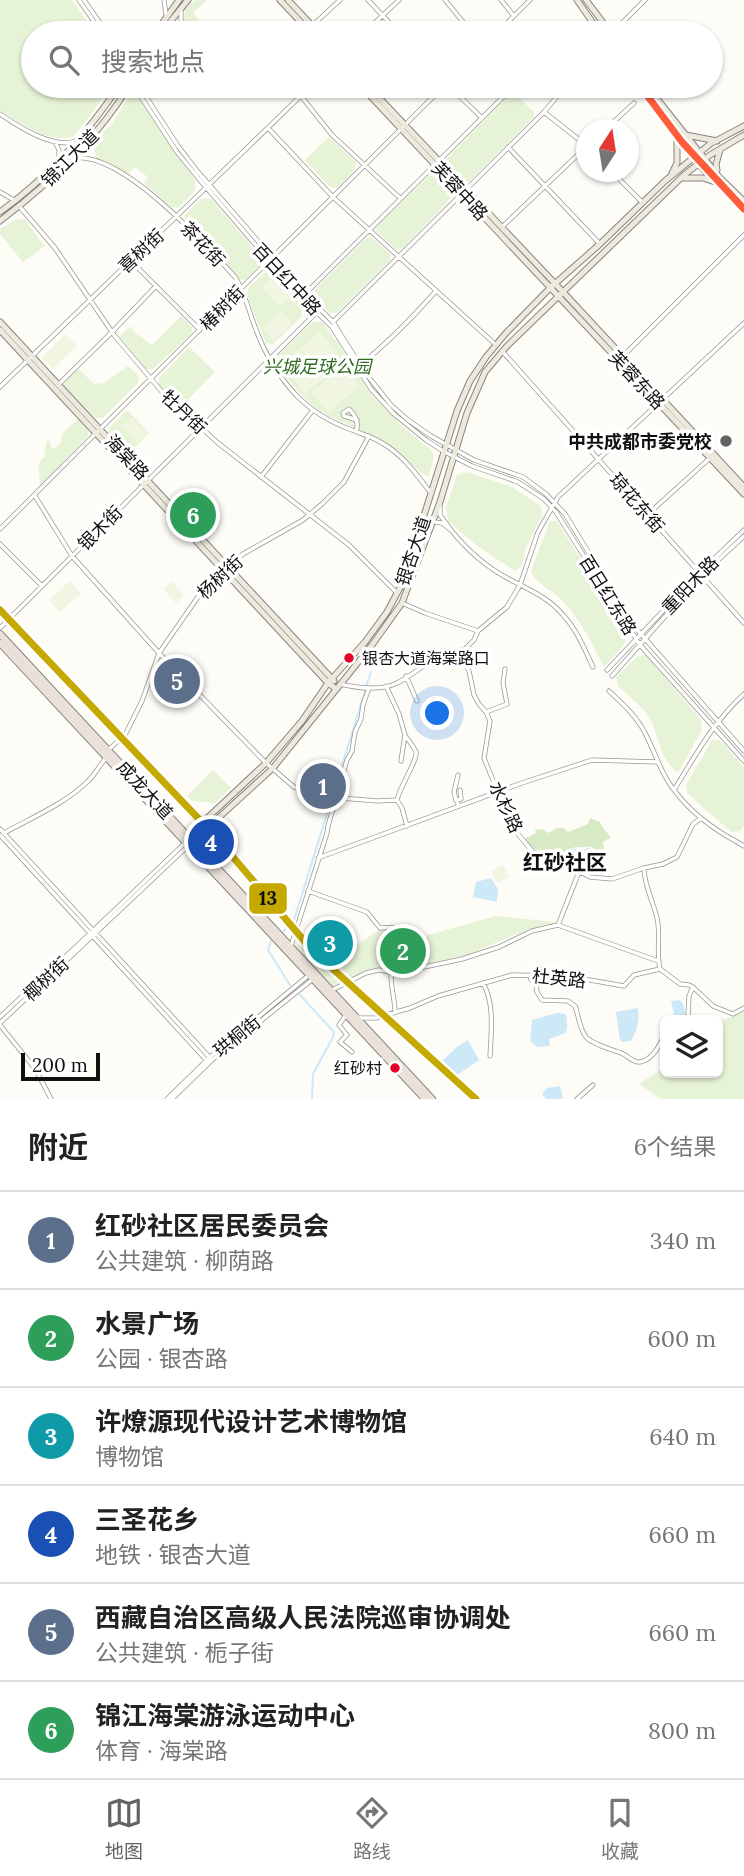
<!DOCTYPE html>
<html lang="zh">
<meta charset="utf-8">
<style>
body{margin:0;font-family:Lora,"Noto Sans SC",serif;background:#f6f6f6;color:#222}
.controls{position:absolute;right:21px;bottom:21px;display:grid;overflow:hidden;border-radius:10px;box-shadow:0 2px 5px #0004}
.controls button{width:63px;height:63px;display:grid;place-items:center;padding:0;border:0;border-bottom:2px solid #e0e0e0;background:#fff;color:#222;font:35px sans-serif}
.compass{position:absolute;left:576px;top:119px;width:63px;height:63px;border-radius:50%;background:#fff;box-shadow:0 2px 5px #0004;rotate:12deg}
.scale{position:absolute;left:21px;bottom:18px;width:79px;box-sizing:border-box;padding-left:7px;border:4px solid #111;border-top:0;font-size:19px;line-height:24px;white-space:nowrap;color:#111;-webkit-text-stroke:5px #fff;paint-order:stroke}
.you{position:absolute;left:438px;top:714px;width:24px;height:24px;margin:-18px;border:5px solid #fff;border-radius:50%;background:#1a73e8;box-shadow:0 0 0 10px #1a73e833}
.badge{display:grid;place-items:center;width:46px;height:46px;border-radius:50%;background:#646362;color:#fff;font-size:23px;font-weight:700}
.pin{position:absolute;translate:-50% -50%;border:4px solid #fff;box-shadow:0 2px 7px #0006}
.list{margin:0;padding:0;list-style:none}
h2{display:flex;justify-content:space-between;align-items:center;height:91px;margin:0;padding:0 28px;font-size:30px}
h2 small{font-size:23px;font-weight:400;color:#767676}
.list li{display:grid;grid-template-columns:46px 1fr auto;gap:21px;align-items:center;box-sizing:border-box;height:98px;padding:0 28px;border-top:2px solid #e0e0e0}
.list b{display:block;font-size:26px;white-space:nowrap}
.list p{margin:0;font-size:23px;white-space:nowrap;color:#767676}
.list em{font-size:23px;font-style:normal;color:#767676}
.icon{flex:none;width:38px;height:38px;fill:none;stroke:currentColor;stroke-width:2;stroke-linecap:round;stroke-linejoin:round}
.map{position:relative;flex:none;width:744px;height:1099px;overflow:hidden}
.search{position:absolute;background:#fff;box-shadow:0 2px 5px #0004;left:21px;right:21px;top:21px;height:77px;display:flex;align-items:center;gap:18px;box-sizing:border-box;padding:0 24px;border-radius:38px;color:#767676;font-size:26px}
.sheet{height:679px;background:#fff}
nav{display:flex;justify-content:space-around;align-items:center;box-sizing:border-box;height:98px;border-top:2px solid #e0e0e0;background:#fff;font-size:19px;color:#767676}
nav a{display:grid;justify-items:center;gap:4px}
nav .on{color:#646362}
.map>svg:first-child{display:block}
.green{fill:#e7f3d7}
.forest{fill:#d8eac5}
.pitch{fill:#f0f6e1}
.water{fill:#cde8f7}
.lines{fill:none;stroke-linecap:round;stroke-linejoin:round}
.stream{stroke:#cde8f7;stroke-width:2}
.minor-casing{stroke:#979795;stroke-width:5}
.major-casing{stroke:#858482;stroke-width:7}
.highway-casing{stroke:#858482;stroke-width:8}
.minor{stroke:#fffffe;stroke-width:3.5}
.major{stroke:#ede9dc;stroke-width:5}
.highway{stroke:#eae1d8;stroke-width:6}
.metro-1-casing{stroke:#fff;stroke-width:12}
.metro-2-casing{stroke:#fff;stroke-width:12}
.metro-1{stroke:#c5a900;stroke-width:7}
.metro-2{stroke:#ff5c39;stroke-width:7}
.poi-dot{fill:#646362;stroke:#fff;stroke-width:2.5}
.bus-dot{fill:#e4002b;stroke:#fff;stroke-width:2.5}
.labels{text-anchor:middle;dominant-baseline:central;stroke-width:7;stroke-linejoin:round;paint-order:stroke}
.bus-label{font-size:16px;fill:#111;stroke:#fff;text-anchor:start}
.street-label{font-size:18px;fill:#111;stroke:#fff}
.park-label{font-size:18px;font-style:italic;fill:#2f6b1f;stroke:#fff}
.poi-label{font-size:18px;font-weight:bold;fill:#111;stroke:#fff;text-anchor:end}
.quarter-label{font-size:21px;font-weight:bold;fill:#111;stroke:#fff}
.line-badge{stroke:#fff;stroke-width:2.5}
.pale-badge-label{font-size:19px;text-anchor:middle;font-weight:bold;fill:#111}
</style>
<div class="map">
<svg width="744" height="1099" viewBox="0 0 744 1099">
<rect width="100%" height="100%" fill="#fdfcf7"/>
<path class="green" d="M0,0H72L96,33H33V86H110L91,115L73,137C44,142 24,125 0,110Z
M195,0H207L193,13L200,21L217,33H196L184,21L185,9Z
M511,93L515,94L534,112V117L469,182L464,181L445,165L447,158Z
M130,94H136L195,180V191L178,208L171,207L144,183L148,177L134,167L128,174L96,157L93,144L113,122Z
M329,137L356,162L355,170L338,188L330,187L305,160Z
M432,173L437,174L454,190L453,196L403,248L396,249L377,232L376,227Z
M202,198L211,199L260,256V265L245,280L239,279L185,223V215Z
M16,219L25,220L45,246L23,262L0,234V229Z
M367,238H372L390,254L391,259L337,313H330L314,298V291Z
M267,271L273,272L302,304V316L273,344L266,343L247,296L248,288Z
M181,316L192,327V333L152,370L146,369L119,337L131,326L135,333L152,345Z
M312,322H322L339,344L370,393L401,425L431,450L434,456L429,476C418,474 402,454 391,447C369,431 342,425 319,410C303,399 291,382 278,367L276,362L277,356Z
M189,347L215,372L181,407L159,386V378Z
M128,366L139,376L138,383L103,418H95L64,386V383L78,368L94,384L104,383Z
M127,410L149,433L127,455L109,436V428Z
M80,417L88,425V436L40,486C40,474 34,462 46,456L44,452L48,437L51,447L56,448L61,442L62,434Z
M467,472L512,487L541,506L543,515L526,547L522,566L515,571L476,545L448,521L446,507L457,475Z
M550,521H557L625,630V644L604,667C592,643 581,621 563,601C553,590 536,585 531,571Z
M646,655L701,720L702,730L679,771H675L664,757L652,722L644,710L618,686L616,677L638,656Z
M712,740H720L744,768V826L740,831L731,832L687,793L686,785Z
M213,770L231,788L215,803L192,801L187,796Z
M496,916L555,922L553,924L514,935L467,955L424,965L367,971L332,986L301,954L295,944L296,941L312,957L342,947L345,948L356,946L377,931L393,928L421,937Z
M744,1010V1099H661L639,1084L665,1067V1073H718V1023Z"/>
<path class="forest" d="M590,818L600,822C602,829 607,831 611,838L603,842L605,853L600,854C591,842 586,849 575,847L562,861L532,849L524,839L536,833L535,830L543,829L548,833L557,828H563L568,832L588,824Z"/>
<path class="pitch" d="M274,276L292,296L279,307L262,287Z
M282,311L292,324L273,340L262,328Z
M320,332L344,362L325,378L301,348Z
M65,334L77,346L53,369L41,358Z
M300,349L324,378L305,394L281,364Z
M343,365L360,386L328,412L311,392Z
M132,418L146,433L137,442L122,426Z
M70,581L81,593L60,612L49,600Z
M171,581L184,595L176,603L163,589Z
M503,865L509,877L497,883L491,871Z"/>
<path class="water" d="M588,847L591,850V854L581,864L576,865L568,861V857L575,849L583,851Z
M491,878L498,889L497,902L473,897L476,882Z
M679,1000L683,1003L685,1013L683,1018L675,1019L671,1001Z
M638,1008C640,1021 637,1030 631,1041L623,1042L620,1040L616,1012Z
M557,1013L566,1014C568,1035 569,1032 549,1039L550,1046L537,1047L530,1041L532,1020Z
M468,1040L479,1060L450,1080L445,1073L442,1061L457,1047Z
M560,1086L563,1099H546L542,1094L547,1088Z"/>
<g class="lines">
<path class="stream" d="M366,686L371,672
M284,931L294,920L365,691
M271,941L268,950L290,985
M300,995L334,1032L333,1037L313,1074L312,1099"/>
<defs>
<path id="minor" d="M79,0L102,33
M84,0L107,33
M164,0L166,15
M368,0L399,33
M445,0L472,33
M501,0L514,16
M181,9V21L191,33
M168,25L176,24L184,27
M313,25L340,0
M609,32L620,25L645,0
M364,33L399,0
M497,33L530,0
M134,86L177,152L199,179L296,292L332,327L371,389L394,414L426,440L443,451L472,466L518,482L544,499L556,512L640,645L744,761
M139,86L178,146L198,172L297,286L333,322L363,370L391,405L408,420L431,436L474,460L523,477L546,494L565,514L633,625L744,751
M293,86L332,135L400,198
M449,86L482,118
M544,112L586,145
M0,114C19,127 53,149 75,141
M268,128L333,197L495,344
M605,130L634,103
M56,144L59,150V159
M508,147L600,244
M73,158C122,151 204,243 235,277C246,294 249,313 257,332C266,356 280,378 297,396C312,411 332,423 352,430C362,434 373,437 382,443C403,455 416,474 431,493
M612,172L642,202
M0,192L14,200
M19,206L55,248L114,335L163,393L218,443L349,545L397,593
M502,227L586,147
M131,261L200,330
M305,294L514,86
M333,322L544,112L566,86
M502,351L744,623
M623,356L744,235
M360,365C388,343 412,318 436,291
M59,384L112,332L156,286
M0,387L311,86
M356,432C359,422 356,416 349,409L343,413L344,416L357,420
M261,477L313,410
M35,496L72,556L159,653L266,763L294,787L327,797L378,801L397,800L402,808L407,826
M647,515L710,458
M434,522L442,523L451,530L440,515V505
M0,529L444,86
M451,530C467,550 486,567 509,579C529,590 548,597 563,615C577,630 584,648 593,667
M0,544L42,586
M402,603L425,613L478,631
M0,628L318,311
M464,650L474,640L478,631L507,607L520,585L538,532L558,497L744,323
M464,650L463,661L469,671L474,695L479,704L486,712L490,721L484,758L512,827L533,852L566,865L590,877L612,879L644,868L663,864L677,857L693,824L700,819
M607,670L699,573L744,530
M406,676L417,701
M612,676L701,576L744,536
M340,684C357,688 378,691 395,684C419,673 435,651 464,650
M386,686L399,714L405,735L401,761
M609,691C623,704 637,717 645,733C653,748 658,764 666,778C682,805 704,823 730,838
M486,712L507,704L503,683L505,669
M108,750L125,735L142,701L159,653L200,594L243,554L303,520L322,504L344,482L369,436
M674,790C695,756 714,721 744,694
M397,800C399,788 418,760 416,752C414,747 409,741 406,737
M456,800L454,792L458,775
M459,806L456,800L461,799L460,790
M0,829L212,1060
M4,833C31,818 62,805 85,784C94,777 98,767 106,758
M0,835L209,1063
M732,839L744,846
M318,858L519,784L592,760L658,762
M308,891L367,912L380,928C391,927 410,927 419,938C425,945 423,959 424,967
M558,925L658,961
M558,925L579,872
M291,946L327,833L328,826L347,760L352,751L355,732L361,719L363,705L369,688
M660,969L680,984L689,985L693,987L713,1006L733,1014L744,1008
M394,974L391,976C391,988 395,1000 395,1012
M530,975L531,980L536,982L541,981L543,976
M536,982L537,992L542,1000L568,1001L575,1006C579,1016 579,1028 586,1037C593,1045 611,1049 621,1053C628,1055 632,1063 640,1062C653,1060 660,1044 665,1034
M483,983C495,1004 491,1033 490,1056
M332,990L366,973L379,970L396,973L462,959L499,947L532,931L558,925
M346,1015L339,1025L347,1035L340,1042L352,1052
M0,1017L80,943L186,842
M358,1017L361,1018H376L410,1008L438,996L512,975L567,976L624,986L634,975L660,969C656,952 661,934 657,918C653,901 644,885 644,868
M683,1020L688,1015L689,996L693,987
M0,1023L189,845
M0,1025L36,1070L51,1099
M167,1099L210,1057L309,975
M172,1099L212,1060L313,979
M577,1099L593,1085"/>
<path id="major" d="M280,0L311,33
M288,0L319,33
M577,0L600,33
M586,0L611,33
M155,33L179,0
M161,33L188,0
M361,86L744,494
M368,86L563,292L744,487
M639,86L698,164L744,210
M647,86L719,177L744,201
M686,135L717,141
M717,170L716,164L720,150
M672,173L677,163V139
M683,178H703L715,182
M0,212C47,178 87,134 119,86
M0,221C50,183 97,139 129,86
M0,322L334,681
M0,330L328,683L336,689
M187,839L188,836L266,763L302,721L328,683L365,642L387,612L403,582L457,411L470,381L486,357L506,333L550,288L600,244L665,181L710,144L744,126
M192,842L273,768L372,645L402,603L440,502L467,413L485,372L507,346L684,175L710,155L744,135"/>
<path id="highway" d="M0,634L432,1099
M0,643L425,1099"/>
</defs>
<use href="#minor" class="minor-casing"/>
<use href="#major" class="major-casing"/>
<use href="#highway" class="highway-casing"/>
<use href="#minor" class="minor"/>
<use href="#major" class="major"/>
<use href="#highway" class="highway"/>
<defs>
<path id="metro-1" d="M0,610L216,837L312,950L476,1099"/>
<path id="metro-2" d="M640,86L682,142L744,209"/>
</defs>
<use href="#metro-1" class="metro-1-casing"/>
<use href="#metro-2" class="metro-2-casing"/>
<use href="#metro-1" class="metro-1"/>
<use href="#metro-2" class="metro-2"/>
</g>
<circle class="poi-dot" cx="726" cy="441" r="7"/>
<g class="bus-dot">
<circle cx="349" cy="658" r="6"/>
<circle cx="395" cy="1068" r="6"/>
</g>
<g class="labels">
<g class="bus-label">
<text x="362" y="658">银杏大道海棠路口</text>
<text x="382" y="1068" text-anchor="end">红砂村</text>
</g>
<g class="street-label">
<text transform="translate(70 158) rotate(-45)">锦江大道</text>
<text transform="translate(460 191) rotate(47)">芙蓉中路</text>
<text transform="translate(203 244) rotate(46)">茶花街</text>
<text transform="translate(141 251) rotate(-43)">喜树街</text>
<text transform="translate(287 279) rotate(47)">百日红中路</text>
<text transform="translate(222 308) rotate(-46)">椿树街</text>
<text transform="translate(637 380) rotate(47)">芙蓉东路</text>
<text transform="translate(184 412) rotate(43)">牡丹街</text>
<text transform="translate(127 457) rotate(47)">海棠路</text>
<text transform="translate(637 503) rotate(49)">琼花东街</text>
<text transform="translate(100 528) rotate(-45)">银木街</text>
<text transform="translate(413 551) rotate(-71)">银杏大道</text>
<text transform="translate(220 577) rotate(-43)">杨树街</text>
<text transform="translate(690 585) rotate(-46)">重阳木路</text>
<text transform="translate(608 595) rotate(58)">百日红东路</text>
<text transform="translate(145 790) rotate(47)">成龙大道</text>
<text transform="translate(506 807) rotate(65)">水杉路</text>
<text transform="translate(559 978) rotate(6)">杜英路</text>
<text transform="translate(46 979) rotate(-43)">椰树街</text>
<text transform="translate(237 1036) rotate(-39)">珙桐街</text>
</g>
<g class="park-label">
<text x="317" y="366">兴城足球公园</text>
</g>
<g class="poi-label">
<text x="712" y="441">中共成都市委党校</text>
</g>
<g class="quarter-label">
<text x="565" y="862">红砂社区</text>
</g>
</g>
<rect class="line-badge" x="248" y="882" width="40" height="33" rx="7" fill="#c5a900"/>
<g class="pale-badge-label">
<text x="268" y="905">13</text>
</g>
</svg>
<div class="controls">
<button><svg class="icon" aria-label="layers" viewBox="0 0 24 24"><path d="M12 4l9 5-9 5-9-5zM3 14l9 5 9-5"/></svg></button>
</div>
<svg class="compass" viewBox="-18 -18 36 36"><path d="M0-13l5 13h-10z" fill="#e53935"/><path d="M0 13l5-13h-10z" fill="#767676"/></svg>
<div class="scale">200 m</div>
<div class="you"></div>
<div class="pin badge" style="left:323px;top:786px;background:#5c6f8a">1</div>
<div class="pin badge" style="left:403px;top:951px;background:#2e9e5b">2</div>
<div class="pin badge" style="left:330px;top:943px;background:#0f9aa8">3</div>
<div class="pin badge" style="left:211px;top:842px;background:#1a4fb4">4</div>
<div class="pin badge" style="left:177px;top:681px;background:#5c6f8a">5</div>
<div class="pin badge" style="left:193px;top:515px;background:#2e9e5b">6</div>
<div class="search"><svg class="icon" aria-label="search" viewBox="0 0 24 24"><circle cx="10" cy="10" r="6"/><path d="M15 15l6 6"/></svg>搜索地点</div>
</div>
<section class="sheet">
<h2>附近<small>6个结果</small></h2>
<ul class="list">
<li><span class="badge" style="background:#5c6f8a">1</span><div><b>红砂社区居民委员会</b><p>公共建筑 · 柳荫路</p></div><em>340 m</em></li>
<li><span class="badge" style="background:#2e9e5b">2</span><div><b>水景广场</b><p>公园 · 银杏路</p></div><em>600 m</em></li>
<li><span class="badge" style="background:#0f9aa8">3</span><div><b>许燎源现代设计艺术博物馆</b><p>博物馆</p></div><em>640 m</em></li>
<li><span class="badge" style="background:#1a4fb4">4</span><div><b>三圣花乡</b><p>地铁 · 银杏大道</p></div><em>660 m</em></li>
<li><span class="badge" style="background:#5c6f8a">5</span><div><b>西藏自治区高级人民法院巡审协调处</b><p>公共建筑 · 栀子街</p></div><em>660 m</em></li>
<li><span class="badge" style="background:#2e9e5b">6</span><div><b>锦江海棠游泳运动中心</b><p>体育 · 海棠路</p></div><em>800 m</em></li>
</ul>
</section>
<nav>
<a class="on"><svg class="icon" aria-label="map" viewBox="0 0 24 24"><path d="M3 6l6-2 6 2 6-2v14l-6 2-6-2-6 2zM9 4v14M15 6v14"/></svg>地图</a>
<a><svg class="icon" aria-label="directions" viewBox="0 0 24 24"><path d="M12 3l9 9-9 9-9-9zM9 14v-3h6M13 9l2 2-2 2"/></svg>路线</a>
<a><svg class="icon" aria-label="saved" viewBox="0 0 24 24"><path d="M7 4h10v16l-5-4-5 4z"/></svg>收藏</a>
</nav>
